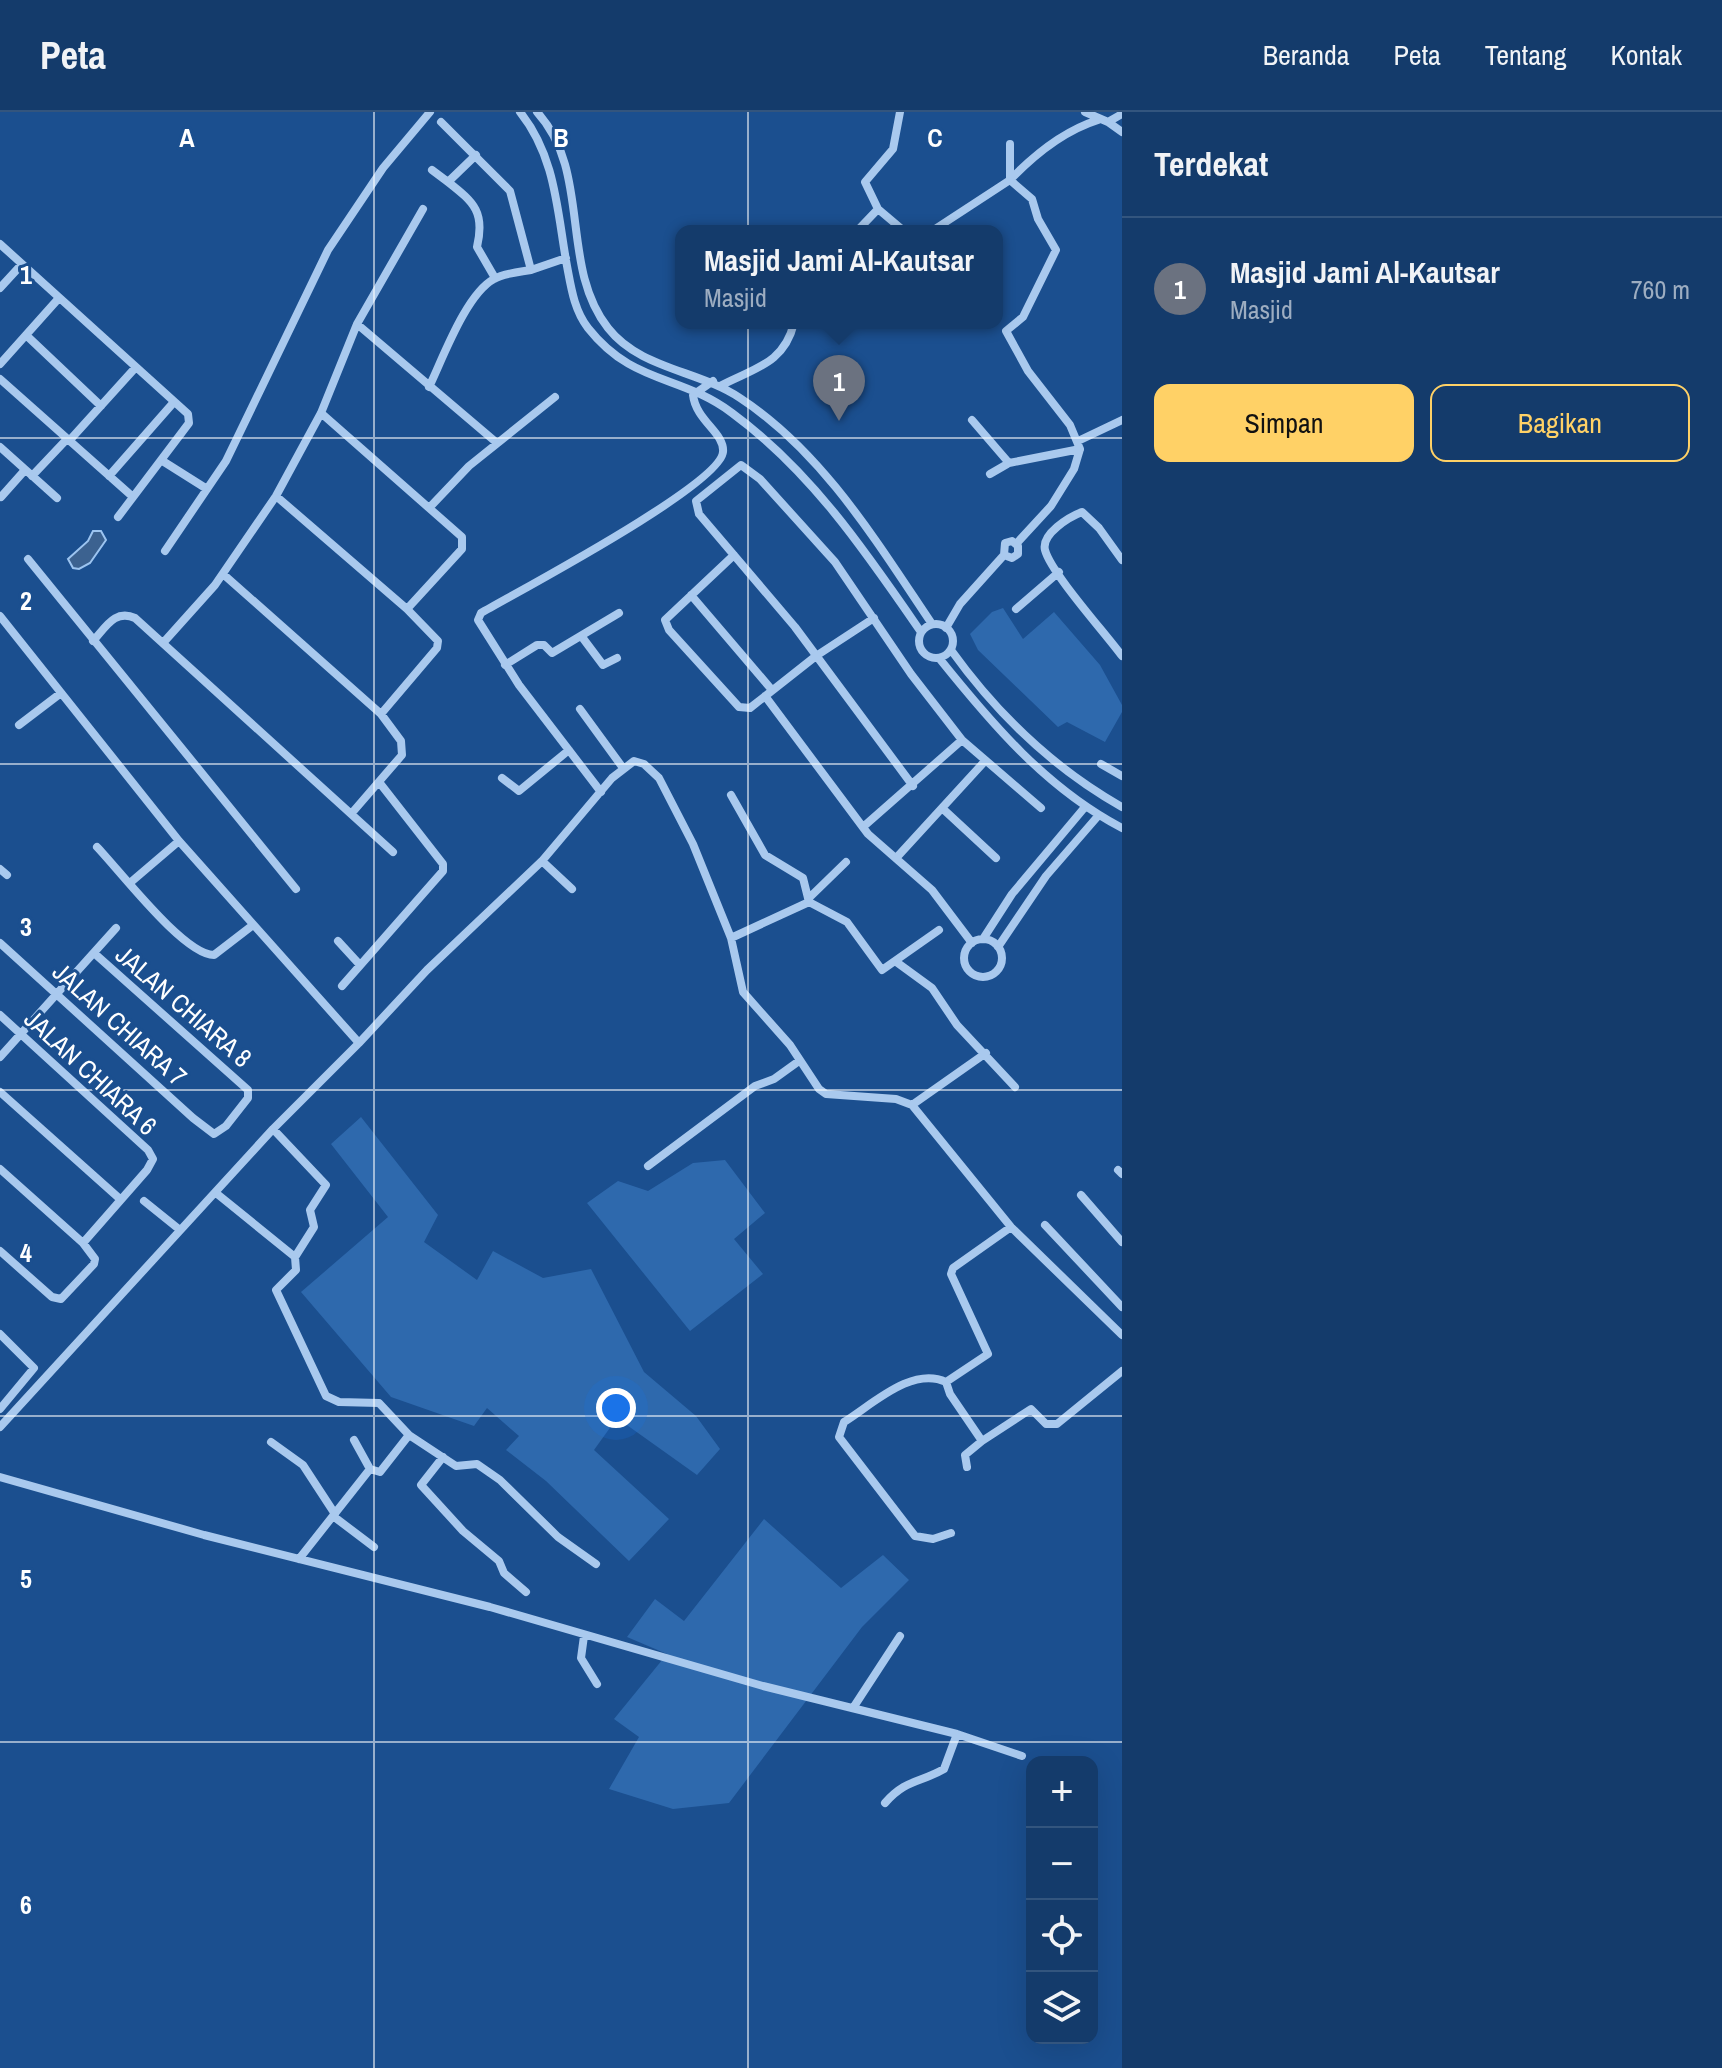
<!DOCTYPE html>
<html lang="id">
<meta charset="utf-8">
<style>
body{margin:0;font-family:"Archivo Narrow",sans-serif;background:#1d4271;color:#f1f3f6}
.controls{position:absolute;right:24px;bottom:24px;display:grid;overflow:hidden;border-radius:16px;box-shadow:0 8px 32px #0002}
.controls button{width:72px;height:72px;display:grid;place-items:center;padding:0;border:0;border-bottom:2px solid #33557e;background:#143b6b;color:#f1f3f6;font:40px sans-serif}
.you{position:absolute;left:616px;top:1296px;width:28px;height:28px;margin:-20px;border:6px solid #fff;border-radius:50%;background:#1a73e8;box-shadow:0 0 0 12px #1a73e833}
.badge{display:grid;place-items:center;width:52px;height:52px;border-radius:50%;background:#ffd166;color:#fff;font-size:26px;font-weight:700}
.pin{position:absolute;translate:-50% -66px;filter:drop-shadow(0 2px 4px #0008)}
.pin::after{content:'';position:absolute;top:42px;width:28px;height:24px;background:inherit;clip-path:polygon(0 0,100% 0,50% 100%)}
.popup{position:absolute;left:675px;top:113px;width:328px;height:104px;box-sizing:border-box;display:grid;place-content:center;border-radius:16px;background:#143b6b;filter:drop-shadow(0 2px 6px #0005);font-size:26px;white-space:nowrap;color:#9dadc1}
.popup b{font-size:30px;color:#f1f3f6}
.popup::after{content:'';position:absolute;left:50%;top:100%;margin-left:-16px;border:16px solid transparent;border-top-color:#143b6b}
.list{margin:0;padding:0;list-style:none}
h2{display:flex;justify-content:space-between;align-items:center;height:104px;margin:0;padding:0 32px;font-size:34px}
h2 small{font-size:26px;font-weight:400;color:#9dadc1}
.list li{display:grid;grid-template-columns:52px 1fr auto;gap:24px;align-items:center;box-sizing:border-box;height:144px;padding:0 32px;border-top:2px solid #33557e}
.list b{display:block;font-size:30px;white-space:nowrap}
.list p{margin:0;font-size:26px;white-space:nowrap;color:#9dadc1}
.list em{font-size:26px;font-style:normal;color:#9dadc1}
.actions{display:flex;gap:16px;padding:24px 32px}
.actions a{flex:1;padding:18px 0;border:2px solid #ffd166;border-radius:16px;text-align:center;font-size:28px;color:#ffd166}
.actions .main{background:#ffd166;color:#111}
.icon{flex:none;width:44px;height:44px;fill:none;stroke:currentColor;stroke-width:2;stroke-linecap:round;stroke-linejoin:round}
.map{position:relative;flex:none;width:1122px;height:1956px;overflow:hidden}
header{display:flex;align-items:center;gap:48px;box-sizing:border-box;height:112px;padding:0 40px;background:#143b6b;border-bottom:2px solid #33557e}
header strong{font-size:38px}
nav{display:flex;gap:44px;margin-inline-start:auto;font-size:28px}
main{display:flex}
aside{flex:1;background:#143b6b}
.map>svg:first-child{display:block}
.green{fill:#2e69ad}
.water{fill:#3c6290;stroke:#9cc4f0;stroke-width:2}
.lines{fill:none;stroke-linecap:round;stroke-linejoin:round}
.street{stroke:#a9c9ee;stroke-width:8}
.grid{fill:none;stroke:#fff;stroke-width:2;stroke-opacity:0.55}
.labels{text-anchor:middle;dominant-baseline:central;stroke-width:6;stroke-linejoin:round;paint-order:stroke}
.street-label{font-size:26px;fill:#fff;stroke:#1b4f8f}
.grid-label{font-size:26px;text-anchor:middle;font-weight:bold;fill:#fff;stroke:#1b4f8f;stroke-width:6;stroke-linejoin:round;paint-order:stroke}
</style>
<header>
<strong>Peta</strong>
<nav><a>Beranda</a><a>Peta</a><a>Tentang</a><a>Kontak</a></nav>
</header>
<main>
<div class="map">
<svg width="1122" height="1956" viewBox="0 0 1122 1956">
<rect width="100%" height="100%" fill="#1b4f8f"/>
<path class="green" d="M1003,496L1023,527L1054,500L1100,553L1122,593V600L1105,630L1067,610L1058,615L978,538L970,522L992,500Z
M361,1005L438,1103L424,1130L477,1168L493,1139L543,1166L591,1157L644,1260L696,1304L720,1337L697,1363L617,1306L594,1338L669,1407L629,1449L546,1369L506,1338L519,1324L487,1296L474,1314L391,1285L301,1180L388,1105L331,1032Z
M725,1048L765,1101L734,1127L763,1162L690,1219L587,1091L618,1069L648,1079L693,1051Z
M764,1407L841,1476L883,1443L909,1468L862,1515L729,1691L673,1697L609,1677L639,1625L614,1607L667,1542L627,1525L655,1487L684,1509Z"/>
<path class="water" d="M93,419H101L106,428L90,451L79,457L73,456L68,447L88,429Z"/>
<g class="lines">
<path class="street" d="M520,0C556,45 557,99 567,154C571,175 574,198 588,216C633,273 680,262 732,301C811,359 866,440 921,520
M537,0C592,60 559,154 608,216C640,257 698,258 740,286C823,340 878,432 932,512
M1085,0L1108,10L1122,2
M1108,10L1122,20
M476,43L448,70C475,91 485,101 477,135L495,166
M432,58L448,70
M1010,68C1035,42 1063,19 1098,8
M1010,68V32
M878,97L904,119
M857,119L878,97L865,70L893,37L900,0
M932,119L1010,68L1032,87L1038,107L1056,138L1023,205L1006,219L1028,259L1070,313L1080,337L1074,357L1051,394L1016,432
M0,132L188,302L189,311L118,405
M531,158L566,146
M0,176L22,152
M357,212L497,331
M26,223L101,294
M0,252L59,186
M0,267L133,385
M720,274C754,256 784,252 794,211
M429,275C443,246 466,182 494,167C504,161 520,160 531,158L510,79L441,10
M321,301L462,425V437L407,497
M972,308L1009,351
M69,329L136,255
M1078,329L1122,308
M0,335L57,386
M161,348L207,377
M990,362L1009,351L1080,337
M32,364L67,327
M109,364L174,290
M276,384L407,497L438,529L437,536L381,602
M1,385L25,358
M430,395L469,354L555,285
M165,439L226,349L328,138L383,56L430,0
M734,443L665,508L669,518L739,595L750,596L816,544L874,506
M28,447L296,777
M1122,448L1099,416L1082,400C1069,405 1041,422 1045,438C1051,461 1106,522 1122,544
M223,462L381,602L401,629L402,643L351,702
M691,483L772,578
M1016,497L1059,460
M0,504L179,729L359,931L273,1017L0,1315
M919 529a17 17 0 1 1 34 0a17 17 0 1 1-34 0Z
M946,516L960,492L1004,443L1005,431L1012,429L1018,434V442L1012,446L1004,443
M582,525L603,553L617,546
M93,529C106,515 115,497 135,506L393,740
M163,531L215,473L276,384L321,301L357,212L423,97
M951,538C997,602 1053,656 1122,695
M939,546C992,612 1046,676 1122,716
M505,553L537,533H544L552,541L619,501
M765,584L868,722L932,778L972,831
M580,597L623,656
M19,613L61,581
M1101,652L1122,664
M502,666L519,679L569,638
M913,674L795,515L699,402L696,389L741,353L760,367L835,450L911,562L962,628L1041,696
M601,680L519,573L478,508L481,501C519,479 720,373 723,340C725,321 696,309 693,283L713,269
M731,683L765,743L803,766L809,790
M942,696L996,746
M863,715L962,628
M97,735C121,760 184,843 214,843L253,813
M898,744L985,649
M542,749L572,777
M0,757L7,763
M131,770L179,729
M810,785L846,750
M731,826L809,790L847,810L882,858L939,818
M983,827L1012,782L1085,695
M964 846a19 19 0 1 1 38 0a19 19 0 1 1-38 0Z
M338,829L360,853
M0,831L193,1006L214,1022L226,1014L248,986V978L94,841
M998,835L1046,764L1098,704
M895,849L932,876L957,913L1015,975
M342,874L443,759V752L379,670
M0,903L148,1038L153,1047L147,1058L83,1131L95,1147L94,1152L61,1187L52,1185L0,1139
M359,931L427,858L542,749L612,666L634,649L644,652L659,666L693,732L731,826L743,880L790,933L819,977L826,982L896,987L912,993L1011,1115L1122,1223
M0,945L116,816
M0,980L120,1087
M912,993L986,941
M273,1017L326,1073L310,1098L314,1115L295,1145
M648,1054L755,974L774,967L799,949
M0,1057L83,1131
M1118,1058L1122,1062
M216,1081L295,1145L296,1158L276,1178L326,1284L339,1290L379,1291L409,1323L456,1354L477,1352L500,1368L558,1425L596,1452
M1081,1083L1122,1130
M144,1089L180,1118
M1045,1113L1122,1195
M0,1222L34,1256L0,1297
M946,1270L988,1242L951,1162L953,1156L1011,1115
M354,1328L370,1357
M982,1329L1031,1297L1046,1312H1057L1122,1259
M271,1330L303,1353L335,1402
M443,1345L421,1373L463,1419L499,1449L504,1461L526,1480
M0,1365L204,1423L490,1495L763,1574L957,1622L1022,1644
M333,1404L374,1435
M951,1421L933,1427L915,1424L839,1325L844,1310C873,1292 912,1254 946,1270L950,1282L982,1329L965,1343L967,1355
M299,1447L370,1357L380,1360L409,1323
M584,1524L581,1546L597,1572
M853,1596L900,1524
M885,1691C906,1667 920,1671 944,1657L957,1622"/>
</g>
<path class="grid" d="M374,0V1956M748,0V1956M0,326H1122M0,652H1122M0,978H1122M0,1304H1122M0,1630H1122"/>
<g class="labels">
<g class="street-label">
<text transform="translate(184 894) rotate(41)">JALAN CHIARA 8</text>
<text transform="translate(120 912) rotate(42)">JALAN CHIARA 7</text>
<text transform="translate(91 960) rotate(43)">JALAN CHIARA 6</text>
</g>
</g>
<g class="grid-label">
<text x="187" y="35">A</text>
<text x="561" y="35">B</text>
<text x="935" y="35">C</text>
<text x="26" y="172">1</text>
<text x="26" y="498">2</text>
<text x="26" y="824">3</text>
<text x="26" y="1150">4</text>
<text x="26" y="1476">5</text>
<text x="26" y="1802">6</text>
</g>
</svg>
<div class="controls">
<button>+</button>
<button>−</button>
<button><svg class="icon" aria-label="locate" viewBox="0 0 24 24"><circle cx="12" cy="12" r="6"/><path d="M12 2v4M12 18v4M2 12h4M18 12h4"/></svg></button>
<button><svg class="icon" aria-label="layers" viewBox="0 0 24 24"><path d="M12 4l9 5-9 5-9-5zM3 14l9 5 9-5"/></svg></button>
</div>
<div class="you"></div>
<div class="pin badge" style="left:839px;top:309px;background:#6b7280">1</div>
<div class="popup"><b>Masjid Jami Al-Kautsar</b>Masjid</div>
</div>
<aside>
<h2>Terdekat<small></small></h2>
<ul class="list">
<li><span class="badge" style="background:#6b7280">1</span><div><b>Masjid Jami Al-Kautsar</b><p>Masjid</p></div><em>760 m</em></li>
</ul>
<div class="actions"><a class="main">Simpan</a><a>Bagikan</a></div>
</aside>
</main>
